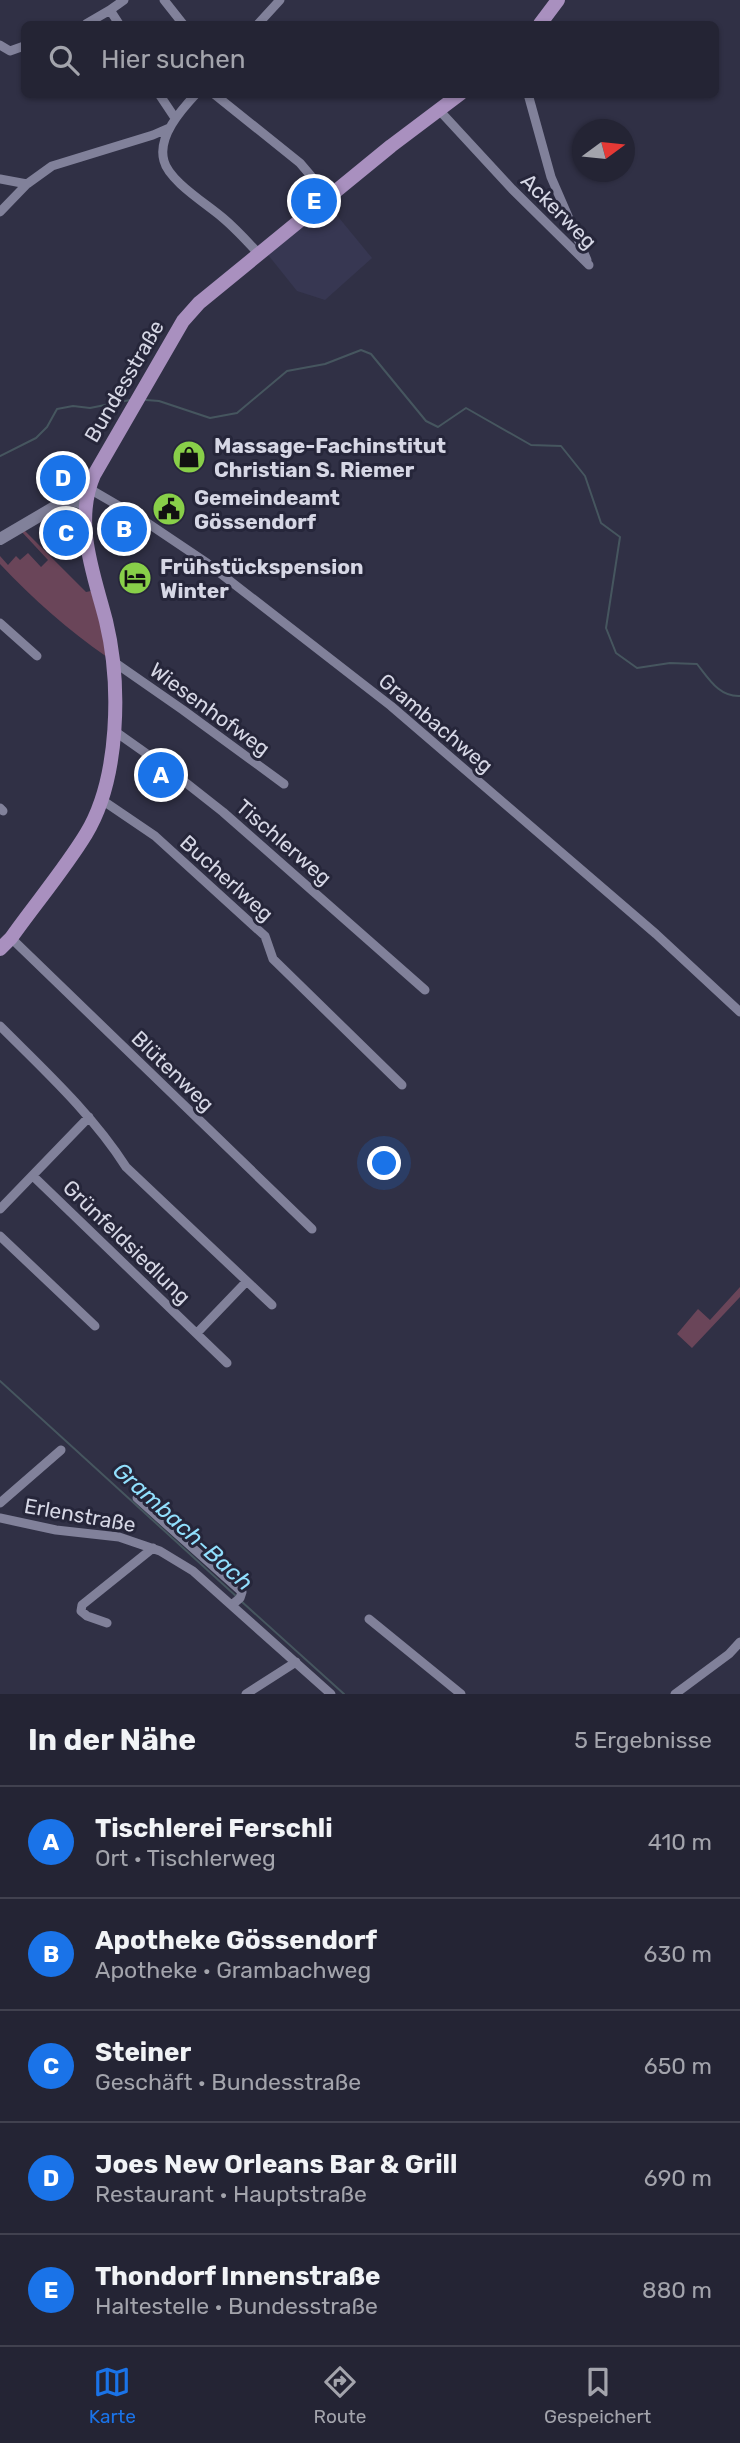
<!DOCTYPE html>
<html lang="de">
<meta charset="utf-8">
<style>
body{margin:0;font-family:Rubik,sans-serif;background:#2c2c3c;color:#f1f3f6}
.compass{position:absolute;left:572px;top:119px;width:63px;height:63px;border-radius:50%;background:#242434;box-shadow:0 2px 5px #0004;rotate:75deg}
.you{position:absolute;left:385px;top:1164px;width:24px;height:24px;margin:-18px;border:5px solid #fff;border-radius:50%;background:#1a73e8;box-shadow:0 0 0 10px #1a73e833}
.badge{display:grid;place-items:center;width:46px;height:46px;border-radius:50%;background:#1a73e8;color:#fff;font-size:23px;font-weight:700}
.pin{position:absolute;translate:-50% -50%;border:4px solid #fff;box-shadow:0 2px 7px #0006}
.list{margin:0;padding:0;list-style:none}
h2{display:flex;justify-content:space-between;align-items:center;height:91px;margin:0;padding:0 28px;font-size:30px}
h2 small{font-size:23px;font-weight:400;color:#a3a4ac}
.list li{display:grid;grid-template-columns:46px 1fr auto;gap:21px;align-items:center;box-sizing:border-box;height:112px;padding:0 28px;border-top:2px solid #41414f}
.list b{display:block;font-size:26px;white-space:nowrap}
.list p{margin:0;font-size:23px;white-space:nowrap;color:#a3a4ac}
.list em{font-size:23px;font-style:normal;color:#a3a4ac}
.icon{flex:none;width:38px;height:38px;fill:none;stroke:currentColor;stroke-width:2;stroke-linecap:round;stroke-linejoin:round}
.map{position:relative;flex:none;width:740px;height:1694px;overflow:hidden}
.search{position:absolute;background:#242434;box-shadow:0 2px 5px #0004;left:21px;right:21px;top:21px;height:77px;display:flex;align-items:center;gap:18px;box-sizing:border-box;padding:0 24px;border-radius:10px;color:#a3a4ac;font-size:26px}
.sheet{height:651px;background:#242434}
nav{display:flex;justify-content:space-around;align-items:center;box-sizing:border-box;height:98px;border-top:2px solid #41414f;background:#242434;font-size:19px;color:#a3a4ac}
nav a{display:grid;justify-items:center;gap:4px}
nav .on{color:#1a73e8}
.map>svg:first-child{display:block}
.built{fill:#373752}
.green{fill:#6a4559}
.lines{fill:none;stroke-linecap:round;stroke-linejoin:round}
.stream{stroke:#46565f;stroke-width:2}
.street{stroke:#81819a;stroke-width:9}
.secondary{stroke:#81819a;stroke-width:12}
.primary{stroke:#a990bf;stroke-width:14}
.labels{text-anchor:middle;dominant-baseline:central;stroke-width:6;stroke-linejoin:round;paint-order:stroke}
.street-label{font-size:21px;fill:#d6d7e5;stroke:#26263a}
.poi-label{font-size:21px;font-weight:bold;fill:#d6d7e5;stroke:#26263a;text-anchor:start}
.water-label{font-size:23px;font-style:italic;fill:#91dffd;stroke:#26263a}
</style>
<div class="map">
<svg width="740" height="1694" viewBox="0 0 740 1694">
<rect width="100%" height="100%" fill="#303045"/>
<path class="built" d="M326,202L372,258L325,300L297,291L265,251Z"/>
<path class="green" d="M24,530L86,592L91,591L104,637L107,657C68,630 33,599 0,564V556L8,565L16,556L20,560L28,553L41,567L48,560L21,531Z
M740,1287V1297L692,1348L677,1334L698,1309L710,1320Z"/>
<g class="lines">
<path class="stream" d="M146,400L159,401L210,418L237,413L287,371L325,364L361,350L371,354L426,421L438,427L466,408L531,445L561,446L585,476L601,523L620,537L606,628L616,653L637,668L670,663L697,664C709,679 719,697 740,696
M0,456L36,438L47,427L57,409L73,406L90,408L130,400
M0,1381L237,1597
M241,1601L344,1694"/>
<path class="street" d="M164,0L183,24
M110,10L124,0
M86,24L110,10L119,24
M258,24L280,0
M0,45L10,51L24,46
M159,94L175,118
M196,94C181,110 157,137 164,161C169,181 207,204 223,218C236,229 247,241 258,253
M214,94L300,163L328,196
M528,94L551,177L587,260
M439,110L512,189L589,265
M0,179L27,184
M0,212L27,184L52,166L153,135L169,128
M88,488L143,520L207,563L391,706L656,934L740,1012
M0,623L37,656
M114,662L183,710L284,784
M113,730L171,771L223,812L425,990
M102,800L155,836L265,936L273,959L402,1085
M0,808L3,811
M11,938L312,1229
M0,1026C45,1071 92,1114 126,1167L272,1305
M33,1176L227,1363
M0,1209L89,1117
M0,1236L95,1326
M197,1333L246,1282
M137,1498L242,1592L240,1598L233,1604
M0,1503L61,1450
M0,1518L56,1530L119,1537L160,1551L193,1571L331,1694
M369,1619L461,1694
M107,1623L87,1616L81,1611L82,1605L153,1548
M246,1694L296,1662
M675,1694L729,1654L740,1642"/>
<path class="secondary" d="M0,539L63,502L71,500L86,504"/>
<path class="primary" d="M540,24L558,0
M0,949L11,938C35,904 64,870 86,834C120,778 121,683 106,621C94,574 73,523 94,475L183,321L199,303L391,146L460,94"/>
</g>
<defs>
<symbol id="shop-disc" viewBox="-11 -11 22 22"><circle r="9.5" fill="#88cf49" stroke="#26263a"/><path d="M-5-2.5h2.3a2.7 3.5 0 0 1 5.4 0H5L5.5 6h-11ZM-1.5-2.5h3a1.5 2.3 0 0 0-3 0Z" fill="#111"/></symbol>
<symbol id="civic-disc" viewBox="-11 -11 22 22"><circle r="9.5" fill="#88cf49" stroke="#26263a"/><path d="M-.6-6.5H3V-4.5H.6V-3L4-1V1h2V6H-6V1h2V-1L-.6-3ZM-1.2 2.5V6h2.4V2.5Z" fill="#111"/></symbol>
<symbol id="hotel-disc" viewBox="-11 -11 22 22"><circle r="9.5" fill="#88cf49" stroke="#26263a"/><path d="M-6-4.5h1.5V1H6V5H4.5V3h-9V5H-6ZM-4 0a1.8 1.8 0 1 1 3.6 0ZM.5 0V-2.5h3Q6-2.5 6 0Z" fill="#111"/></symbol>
</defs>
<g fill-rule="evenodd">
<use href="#shop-disc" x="170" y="438" width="38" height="38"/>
<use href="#civic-disc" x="150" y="490" width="38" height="38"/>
<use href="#hotel-disc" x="116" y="559" width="38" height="38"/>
</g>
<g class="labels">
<g class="street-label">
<text transform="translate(559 211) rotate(45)">Ackerweg</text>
<text transform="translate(124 381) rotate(-60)">Bundesstraße</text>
<text transform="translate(210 709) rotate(36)">Wiesenhofweg</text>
<text transform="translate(436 723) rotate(40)">Grambachweg</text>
<text transform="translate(284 842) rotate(41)">Tischlerweg</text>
<text transform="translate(227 878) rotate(42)">Bucherlweg</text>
<text transform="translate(173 1071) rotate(44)">Blütenweg</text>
<text transform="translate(127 1242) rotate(44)">Grünfeldsiedlung</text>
<text transform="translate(80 1515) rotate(10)">Erlenstraße</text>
</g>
<g class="poi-label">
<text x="214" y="445">Massage-Fachinstitut<tspan x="214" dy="24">Christian S. Riemer</tspan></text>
<text x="194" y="497">Gemeindeamt<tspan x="194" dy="24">Gössendorf</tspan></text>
<text x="160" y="566">Frühstückspension<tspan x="160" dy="24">Winter</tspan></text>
</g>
<g class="water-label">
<text transform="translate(183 1526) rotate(42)">Grambach-Bach</text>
</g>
</g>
</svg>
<svg class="compass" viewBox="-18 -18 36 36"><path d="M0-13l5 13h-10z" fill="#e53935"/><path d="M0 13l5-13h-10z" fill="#a3a4ac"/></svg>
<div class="you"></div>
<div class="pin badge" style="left:161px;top:775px">A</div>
<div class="pin badge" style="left:124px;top:529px">B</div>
<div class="pin badge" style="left:66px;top:533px">C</div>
<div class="pin badge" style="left:63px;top:478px">D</div>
<div class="pin badge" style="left:314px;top:201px">E</div>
<div class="search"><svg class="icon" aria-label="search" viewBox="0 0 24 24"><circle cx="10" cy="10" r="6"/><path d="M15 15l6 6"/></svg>Hier suchen</div>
</div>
<section class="sheet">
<h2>In der Nähe<small>5 Ergebnisse</small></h2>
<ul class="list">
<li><span class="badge">A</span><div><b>Tischlerei Ferschli</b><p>Ort · Tischlerweg</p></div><em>410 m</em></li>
<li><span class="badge">B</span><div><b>Apotheke Gössendorf</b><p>Apotheke · Grambachweg</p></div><em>630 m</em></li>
<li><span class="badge">C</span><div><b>Steiner</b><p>Geschäft · Bundesstraße</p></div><em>650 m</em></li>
<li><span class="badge">D</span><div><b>Joes New Orleans Bar &amp; Grill</b><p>Restaurant · Hauptstraße</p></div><em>690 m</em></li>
<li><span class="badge">E</span><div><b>Thondorf Innenstraße</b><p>Haltestelle · Bundesstraße</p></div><em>880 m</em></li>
</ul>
</section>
<nav>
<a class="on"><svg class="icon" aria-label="map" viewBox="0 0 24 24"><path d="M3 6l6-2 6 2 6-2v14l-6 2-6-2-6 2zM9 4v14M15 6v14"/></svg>Karte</a>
<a><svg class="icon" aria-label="directions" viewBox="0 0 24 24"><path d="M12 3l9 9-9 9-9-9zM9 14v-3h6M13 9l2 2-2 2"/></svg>Route</a>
<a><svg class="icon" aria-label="saved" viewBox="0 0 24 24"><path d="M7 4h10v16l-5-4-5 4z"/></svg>Gespeichert</a>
</nav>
